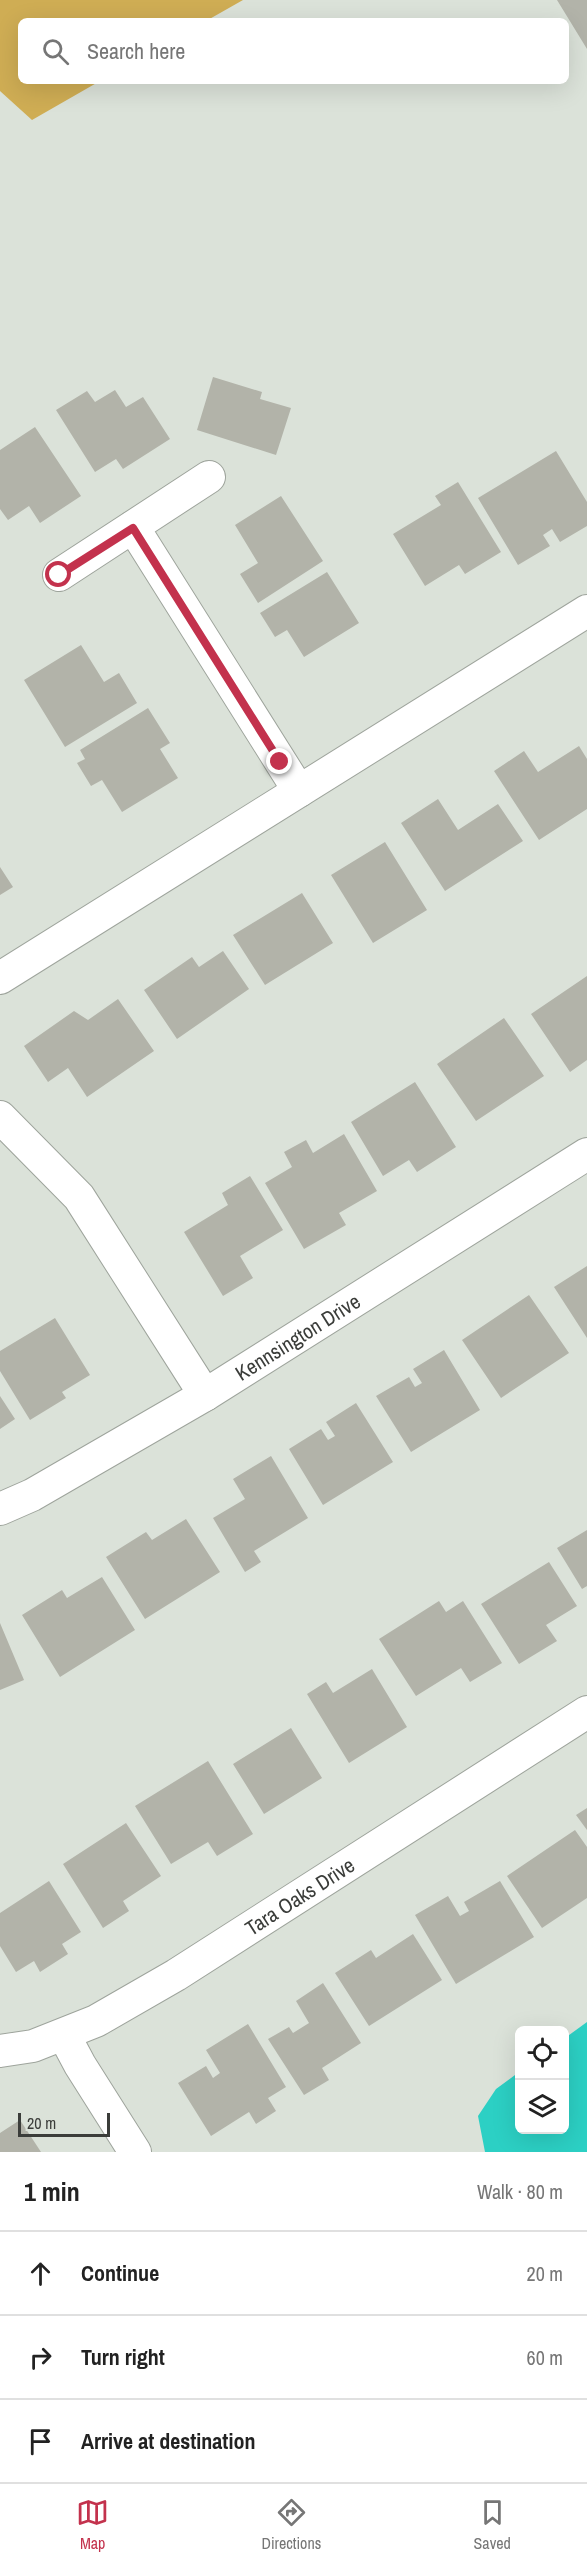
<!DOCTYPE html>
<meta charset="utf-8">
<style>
body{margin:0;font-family:"Archivo Narrow",sans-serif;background:#f6f6f6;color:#222}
.controls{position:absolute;right:18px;bottom:18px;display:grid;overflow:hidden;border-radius:9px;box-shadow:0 6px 24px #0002}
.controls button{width:54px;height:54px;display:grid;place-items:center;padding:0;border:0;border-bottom:2px solid #e0e0e0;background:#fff;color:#222;font:30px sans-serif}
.scale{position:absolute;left:18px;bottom:15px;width:92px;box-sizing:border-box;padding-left:6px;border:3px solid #3b3d3a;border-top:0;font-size:16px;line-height:21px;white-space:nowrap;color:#3b3d3a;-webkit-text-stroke:4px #dbe2d9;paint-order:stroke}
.stop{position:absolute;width:18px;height:18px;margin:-14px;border:4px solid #c3324d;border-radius:50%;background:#fff}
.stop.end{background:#c3324d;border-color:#fff;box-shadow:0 2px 6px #0008}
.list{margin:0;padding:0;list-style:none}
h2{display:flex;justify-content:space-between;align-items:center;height:78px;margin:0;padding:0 24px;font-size:26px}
h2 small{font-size:20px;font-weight:400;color:#767676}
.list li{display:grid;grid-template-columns:39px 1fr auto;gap:18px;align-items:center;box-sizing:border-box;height:84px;padding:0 24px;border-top:2px solid #e0e0e0}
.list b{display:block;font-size:22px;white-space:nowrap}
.list em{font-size:20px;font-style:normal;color:#767676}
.icon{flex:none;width:33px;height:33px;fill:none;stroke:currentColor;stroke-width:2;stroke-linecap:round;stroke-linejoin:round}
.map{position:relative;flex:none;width:587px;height:2152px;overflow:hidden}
.search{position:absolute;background:#fff;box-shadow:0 6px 24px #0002;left:18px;right:18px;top:18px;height:66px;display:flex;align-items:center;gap:15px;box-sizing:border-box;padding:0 21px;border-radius:9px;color:#767676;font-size:22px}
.sheet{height:330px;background:#fff}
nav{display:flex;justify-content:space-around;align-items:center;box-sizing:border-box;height:84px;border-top:2px solid #e0e0e0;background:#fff;font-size:16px;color:#767676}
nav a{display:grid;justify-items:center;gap:3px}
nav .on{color:#c3324d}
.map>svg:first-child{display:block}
.green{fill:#cfad54}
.water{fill:#2cd0c4}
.building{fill:#b2b3a9}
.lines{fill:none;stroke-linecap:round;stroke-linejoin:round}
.minor-casing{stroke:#9ea49c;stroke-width:34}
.minor{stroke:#fff;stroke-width:32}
.route{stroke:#c3324d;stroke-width:8}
.labels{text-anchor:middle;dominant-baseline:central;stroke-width:5;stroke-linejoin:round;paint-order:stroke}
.street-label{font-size:21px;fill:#3b3d3a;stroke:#dbe2d9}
</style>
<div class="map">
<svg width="587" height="2152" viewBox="0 0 587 2152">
<rect width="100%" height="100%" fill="#dbe2d9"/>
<path class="green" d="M0,0H243L206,21H21V81H100L32,120L0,91Z"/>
<path class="water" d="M587,2022V2152H485L478,2116L496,2089L519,2072L520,2130H564L565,2038Z"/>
<path class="building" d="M557,0H587V49Z
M213,377L262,392L260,399L291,408L276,455L197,430Z
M115,390L126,407L143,397L170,439L123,469L116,459L95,472L56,410L87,391L95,402Z
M35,427L81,496L40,523L29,506L8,520L0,509V450Z
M556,451L587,502V526L560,542L552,529L543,535L550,546L518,565L478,498Z
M458,482L501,552L465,574L459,565L425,586L393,534L441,505L435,496Z
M281,496L323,561L258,603L240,574L258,563L235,525Z
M327,572L359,623L304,657L287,630L275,637L260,613Z
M81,645L104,682L119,673L137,703L65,747L24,680Z
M148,708L170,743L160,749L178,778L122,812L102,780L91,786L77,763L85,759L80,750Z
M579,746L587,759V809L539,840L494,771L524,751L538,772Z
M438,799L458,830L498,804L523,841L445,891L401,823Z
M385,842L427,910L373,943L331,875Z
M0,867L13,887L0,895Z
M302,893L333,943L265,985L233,935Z
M223,951L249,989L177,1039L144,990L192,957L199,967Z
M587,976V1060L570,1072L531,1014Z
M118,999L154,1051L87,1097L68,1068L48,1082L24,1046L74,1011L88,1020Z
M504,1018L544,1076L476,1121L437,1064Z
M415,1082L456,1147L417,1172L409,1160L383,1176L351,1122Z
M344,1134L377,1191L339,1213L346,1225L304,1249L265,1183L292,1167L284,1152L306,1140L313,1153Z
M250,1176L283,1230L240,1256L253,1278L223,1296L184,1232L228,1205L222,1193Z
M587,1266V1338L554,1287Z
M529,1295L569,1353L501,1398L462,1340Z
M55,1318L90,1375L62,1392L66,1398L30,1420L0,1371V1351Z
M444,1350L480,1410L411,1452L376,1396L409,1377L415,1387L422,1383L413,1369Z
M0,1396L15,1419L0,1429Z
M356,1403L393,1462L323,1505L289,1449L321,1429L328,1440L335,1436L326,1422Z
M271,1456L308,1518L254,1551L261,1562L245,1572L213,1518L245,1499L233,1479Z
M186,1519L220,1572L145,1619L106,1557L146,1532L152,1540Z
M587,1530V1586L582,1589L557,1548Z
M549,1562L577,1606L546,1625L557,1641L519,1664L481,1604Z
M102,1577L135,1630L60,1677L22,1615L62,1590L67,1598Z
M439,1601L446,1612L463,1601L502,1663L470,1682L461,1668L416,1696L379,1639Z
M0,1623L24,1680L0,1690Z
M372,1669L407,1727L349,1763L307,1694L326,1682L333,1693Z
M291,1728L322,1778L264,1814L233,1764Z
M208,1761L253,1834L217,1856L208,1842L171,1864L135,1806Z
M587,1808V1830L576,1815Z
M126,1823L161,1876L123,1901L129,1911L103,1928L63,1864Z
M575,1830L587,1847V1898L542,1928L507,1876Z
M49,1881L81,1932L62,1944L68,1954L40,1972L34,1961L16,1972L0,1946V1913Z
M500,1881L534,1937L456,1984L415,1915L448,1896L460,1916L469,1911L464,1902Z
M413,1934L442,1980L369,2026L335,1973L371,1950L376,1958Z
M323,1983L361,2043L322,2068L329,2080L304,2095L268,2039L289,2027L293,2033L309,2023L296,2001Z
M248,2024L286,2087L268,2098L276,2111L256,2124L249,2112L211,2136L178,2083L206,2066L213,2078L220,2073L206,2050Z
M20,2120L41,2152H0V2133Z"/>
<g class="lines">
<defs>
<g id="minor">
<path d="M133,527L299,791"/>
<path d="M59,575L209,477"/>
<path d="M0,978L587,611"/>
<path d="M0,1117L79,1197L205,1395"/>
<path id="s1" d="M0,1509L32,1495L205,1395L587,1154"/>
<path d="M64,2035L80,2065L135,2152"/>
<path id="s2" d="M0,2051L33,2046L96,2021L176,1975L587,1712"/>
</g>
</defs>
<use href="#minor" class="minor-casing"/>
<use href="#minor" class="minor"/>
</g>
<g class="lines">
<path class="route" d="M59,575L133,528L280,762"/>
</g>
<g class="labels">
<g class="street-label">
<text stroke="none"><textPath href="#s1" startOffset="344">Kennsington Drive</textPath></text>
<text stroke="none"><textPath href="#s2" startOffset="340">Tara Oaks Drive</textPath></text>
</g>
</g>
</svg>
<div class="controls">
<button><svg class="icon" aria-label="locate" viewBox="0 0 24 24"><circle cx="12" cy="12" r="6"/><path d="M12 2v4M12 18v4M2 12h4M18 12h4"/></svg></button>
<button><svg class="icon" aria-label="layers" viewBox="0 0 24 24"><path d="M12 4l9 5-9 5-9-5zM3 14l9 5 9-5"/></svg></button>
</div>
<div class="scale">20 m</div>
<div class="stop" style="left:59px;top:575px"></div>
<div class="stop end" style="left:280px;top:762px"></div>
<div class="search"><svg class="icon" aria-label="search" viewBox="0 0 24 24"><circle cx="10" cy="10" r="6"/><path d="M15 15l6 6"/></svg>Search here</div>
</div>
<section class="sheet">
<h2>1 min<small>Walk · 80 m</small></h2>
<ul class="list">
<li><svg class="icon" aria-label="ahead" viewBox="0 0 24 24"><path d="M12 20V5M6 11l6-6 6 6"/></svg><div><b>Continue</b></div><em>20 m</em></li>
<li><svg class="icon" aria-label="right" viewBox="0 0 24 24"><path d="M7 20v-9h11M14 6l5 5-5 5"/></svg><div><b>Turn right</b></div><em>60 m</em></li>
<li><svg class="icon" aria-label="arrive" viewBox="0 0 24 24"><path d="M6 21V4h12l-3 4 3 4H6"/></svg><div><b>Arrive at destination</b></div></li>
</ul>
</section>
<nav>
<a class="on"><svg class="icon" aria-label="map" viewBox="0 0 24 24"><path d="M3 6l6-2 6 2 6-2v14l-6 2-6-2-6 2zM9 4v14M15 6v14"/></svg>Map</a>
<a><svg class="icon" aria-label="directions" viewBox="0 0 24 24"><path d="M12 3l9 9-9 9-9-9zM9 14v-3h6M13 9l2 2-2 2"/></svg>Directions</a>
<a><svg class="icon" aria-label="saved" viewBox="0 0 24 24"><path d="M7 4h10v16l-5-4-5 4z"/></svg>Saved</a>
</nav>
